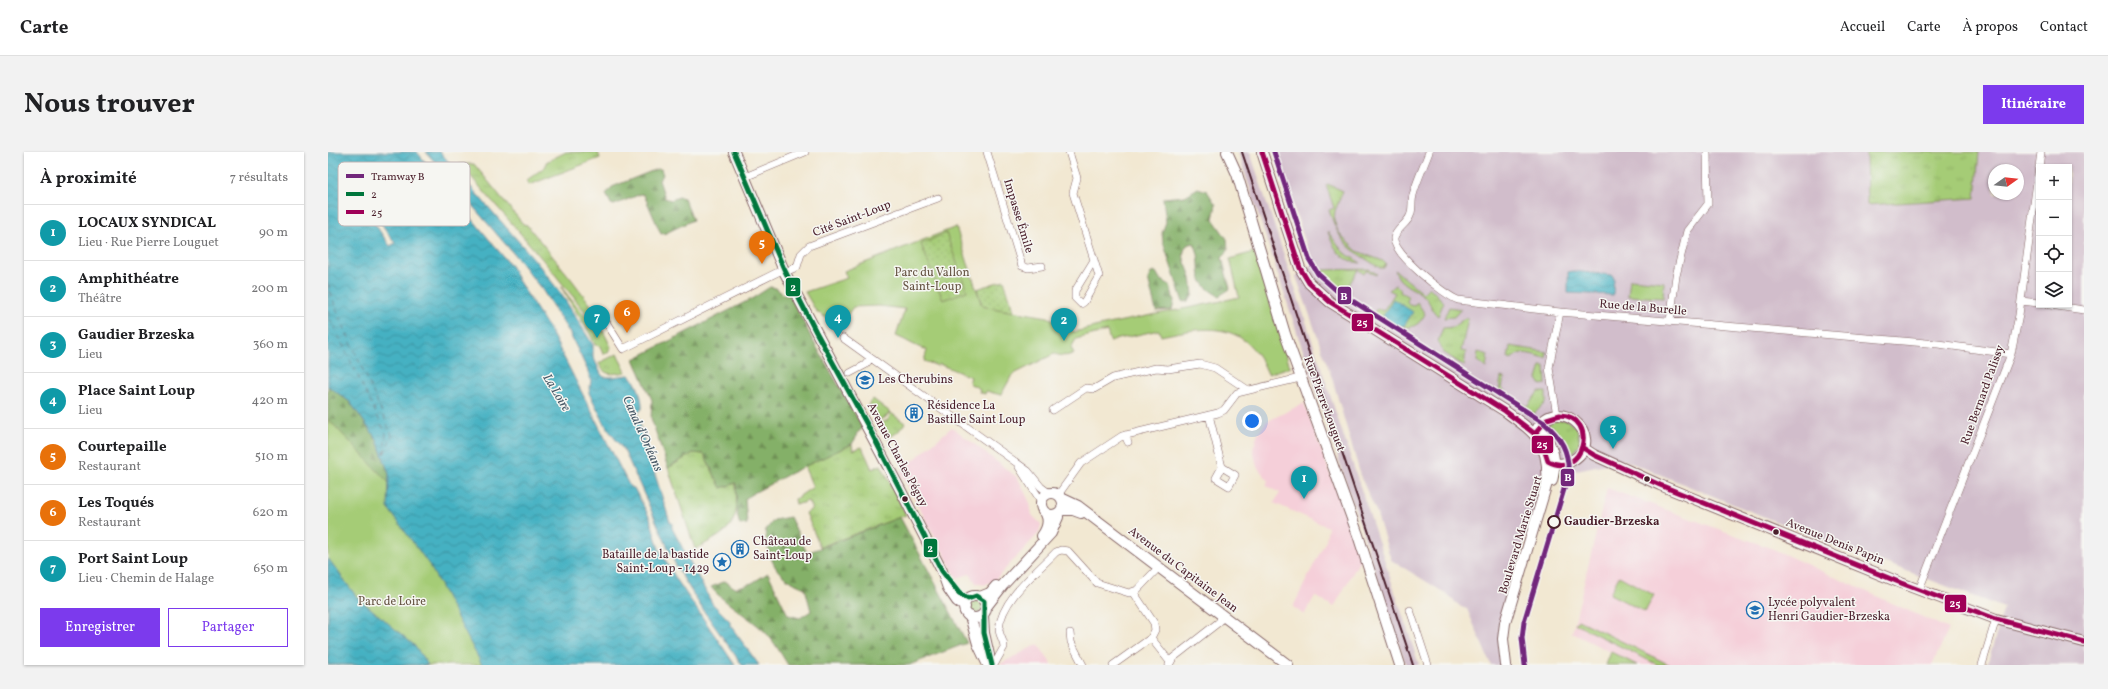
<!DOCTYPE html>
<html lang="fr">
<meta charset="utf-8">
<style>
body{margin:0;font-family:Vollkorn,serif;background:#f2f2f2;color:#202124}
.controls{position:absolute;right:12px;top:12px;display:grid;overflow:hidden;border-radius:0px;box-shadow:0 1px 3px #0004}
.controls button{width:36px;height:36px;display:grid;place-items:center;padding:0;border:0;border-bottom:1px solid #e0e0e0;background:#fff;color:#202124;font:20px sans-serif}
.compass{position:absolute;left:1660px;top:12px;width:36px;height:36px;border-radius:50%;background:#fff;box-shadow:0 1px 3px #0004;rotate:75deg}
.you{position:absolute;left:924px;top:269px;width:14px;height:14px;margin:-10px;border:3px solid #fff;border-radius:50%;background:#1a73e8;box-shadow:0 0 0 6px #1a73e833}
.badge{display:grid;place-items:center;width:26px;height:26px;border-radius:50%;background:#7c3aed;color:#fff;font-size:13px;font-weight:700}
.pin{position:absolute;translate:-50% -33px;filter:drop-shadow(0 1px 2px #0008)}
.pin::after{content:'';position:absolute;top:21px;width:14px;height:12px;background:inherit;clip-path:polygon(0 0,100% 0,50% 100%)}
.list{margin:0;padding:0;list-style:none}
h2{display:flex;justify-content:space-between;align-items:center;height:52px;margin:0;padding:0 16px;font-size:17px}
h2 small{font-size:13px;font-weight:400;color:#757577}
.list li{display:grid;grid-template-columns:26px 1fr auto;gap:12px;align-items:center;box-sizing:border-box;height:56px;padding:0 16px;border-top:1px solid #e0e0e0}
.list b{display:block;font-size:15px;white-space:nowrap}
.list p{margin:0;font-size:13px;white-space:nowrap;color:#757577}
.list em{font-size:13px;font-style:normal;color:#757577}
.actions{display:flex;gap:8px;padding:12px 16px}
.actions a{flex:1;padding:9px 0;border:1px solid #7c3aed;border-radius:0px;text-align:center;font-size:14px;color:#7c3aed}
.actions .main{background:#7c3aed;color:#fff}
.icon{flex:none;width:22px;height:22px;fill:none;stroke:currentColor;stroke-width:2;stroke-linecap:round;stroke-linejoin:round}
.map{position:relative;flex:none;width:1756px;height:513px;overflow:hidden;border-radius:0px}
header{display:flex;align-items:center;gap:24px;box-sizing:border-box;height:56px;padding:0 20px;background:#fff;border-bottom:1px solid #e0e0e0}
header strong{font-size:19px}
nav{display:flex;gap:22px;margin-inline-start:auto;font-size:14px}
.intro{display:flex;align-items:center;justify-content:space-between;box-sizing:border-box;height:96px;padding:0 24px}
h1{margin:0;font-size:28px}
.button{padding:10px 18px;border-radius:0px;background:#7c3aed;color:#fff;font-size:14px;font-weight:700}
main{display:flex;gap:24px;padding:0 24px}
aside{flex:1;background:#fff;border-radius:0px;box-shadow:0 1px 3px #0004}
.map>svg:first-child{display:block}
.built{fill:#f5cfd9}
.industrial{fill:#d1bdcb;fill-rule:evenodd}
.grass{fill:url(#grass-tufts);stroke:#787650}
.forest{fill:url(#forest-firs);stroke:#676849}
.park{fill:#a5cc76;stroke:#787650}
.garden{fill:url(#garden-dots);stroke:#787650}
.water{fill:url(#water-waves);stroke:#486876;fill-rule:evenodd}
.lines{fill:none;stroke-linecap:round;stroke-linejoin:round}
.ferry{stroke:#485967;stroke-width:1;stroke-dasharray:5 4;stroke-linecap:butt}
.street-casing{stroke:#856565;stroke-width:8}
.secondary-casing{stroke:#856565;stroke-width:12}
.street{stroke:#fff;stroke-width:7}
.secondary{stroke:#fff;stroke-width:10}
.rail{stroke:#4a1f2b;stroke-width:2}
.bus-1-casing{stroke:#f6f6f2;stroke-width:8}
.bus-2-casing{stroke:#f6f6f2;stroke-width:8}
.bus-1{stroke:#00763c;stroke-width:5}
.bus-2{stroke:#9f0057;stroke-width:5}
.tram-1-casing{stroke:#f6f6f2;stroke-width:8}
.tram-1{stroke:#72277b;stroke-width:5}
.bus-dot{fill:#4a1f2b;stroke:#f6f6f2;stroke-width:1.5}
.stop-dot{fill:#f6f6f2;stroke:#4a1f2b;stroke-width:2}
.labels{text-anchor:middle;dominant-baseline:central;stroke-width:3;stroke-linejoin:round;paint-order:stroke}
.street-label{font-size:12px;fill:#4a1f2b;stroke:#f6f6f2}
.park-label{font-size:12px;fill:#655342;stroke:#f6f6f2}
.poi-label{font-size:12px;fill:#4a1f2b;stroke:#f6f6f2;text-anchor:start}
.stop-label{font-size:12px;font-weight:bold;fill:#4a1f2b;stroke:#f6f6f2;text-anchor:start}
.water-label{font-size:13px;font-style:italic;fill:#485967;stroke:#f6f6f2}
.key{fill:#f6f6f2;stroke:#c2b6b6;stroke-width:1}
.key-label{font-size:11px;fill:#4a1f2b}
.line-badge{stroke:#f6f6f2;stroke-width:1.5}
.badge-label{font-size:11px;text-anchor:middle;font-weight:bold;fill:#fff}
</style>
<header>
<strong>Carte</strong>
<nav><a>Accueil</a><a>Carte</a><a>À propos</a><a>Contact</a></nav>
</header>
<div class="intro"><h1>Nous trouver</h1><a class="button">Itinéraire</a></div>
<main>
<aside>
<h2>À proximité<small>7 résultats</small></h2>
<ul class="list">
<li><span class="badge" style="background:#0f9aa8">1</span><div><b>LOCAUX SYNDICAL</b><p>Lieu · Rue Pierre Louguet</p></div><em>90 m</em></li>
<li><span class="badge" style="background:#0f9aa8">2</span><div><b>Amphithéatre</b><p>Théâtre</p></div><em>200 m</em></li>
<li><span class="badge" style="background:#0f9aa8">3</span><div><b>Gaudier Brzeska</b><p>Lieu</p></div><em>360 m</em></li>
<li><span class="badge" style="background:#0f9aa8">4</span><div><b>Place Saint Loup</b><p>Lieu</p></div><em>420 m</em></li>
<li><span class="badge" style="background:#e8710a">5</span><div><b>Courtepaille</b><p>Restaurant</p></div><em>510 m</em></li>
<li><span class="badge" style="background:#e8710a">6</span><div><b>Les Toqués</b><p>Restaurant</p></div><em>620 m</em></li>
<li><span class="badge" style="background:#0f9aa8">7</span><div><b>Port Saint Loup</b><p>Lieu · Chemin de Halage</p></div><em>650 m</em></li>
</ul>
<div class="actions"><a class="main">Enregistrer</a><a>Partager</a></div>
</aside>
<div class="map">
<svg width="1756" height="513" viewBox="0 0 1756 513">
<defs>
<pattern id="grass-tufts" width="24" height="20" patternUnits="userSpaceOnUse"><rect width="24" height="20" fill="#a5cc76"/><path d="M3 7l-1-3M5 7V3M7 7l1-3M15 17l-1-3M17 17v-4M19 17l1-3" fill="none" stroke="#90af66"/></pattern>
<pattern id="forest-firs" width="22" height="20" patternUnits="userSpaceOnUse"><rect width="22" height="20" fill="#84b067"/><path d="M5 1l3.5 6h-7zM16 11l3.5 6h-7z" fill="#6e8f55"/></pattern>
<pattern id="garden-dots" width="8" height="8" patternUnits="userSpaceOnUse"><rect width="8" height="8" fill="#a5cc76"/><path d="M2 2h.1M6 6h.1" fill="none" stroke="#90af66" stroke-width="1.8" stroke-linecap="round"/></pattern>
<pattern id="water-waves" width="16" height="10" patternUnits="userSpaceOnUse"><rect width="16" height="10" fill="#45b1c2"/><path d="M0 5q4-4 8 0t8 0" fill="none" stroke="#3c8f9e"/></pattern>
</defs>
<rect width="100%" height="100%" fill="#f6f6f2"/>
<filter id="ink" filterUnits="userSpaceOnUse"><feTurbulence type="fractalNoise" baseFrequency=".025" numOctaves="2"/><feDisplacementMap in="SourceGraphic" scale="8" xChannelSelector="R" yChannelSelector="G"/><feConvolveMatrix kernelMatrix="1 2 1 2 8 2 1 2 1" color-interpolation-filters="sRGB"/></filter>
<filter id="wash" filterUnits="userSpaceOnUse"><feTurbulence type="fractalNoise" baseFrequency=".012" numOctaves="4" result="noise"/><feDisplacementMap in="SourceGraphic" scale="16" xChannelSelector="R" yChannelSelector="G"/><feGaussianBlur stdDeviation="0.9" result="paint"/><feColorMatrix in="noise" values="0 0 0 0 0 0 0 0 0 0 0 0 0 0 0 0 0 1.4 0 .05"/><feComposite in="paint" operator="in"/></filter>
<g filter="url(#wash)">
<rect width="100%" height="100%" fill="#f2e8d2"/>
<path class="built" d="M976,251L1033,406L1006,455L987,444L976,463L965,455L998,388L1000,375L946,351L952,341L938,334L940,328L929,315L925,297L929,284L938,270Z
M624,275L690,326L702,351L704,363L713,372L711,381L667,428L656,433L648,431L642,422L629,426L572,320Z
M1279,336L1445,397L1621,477L1604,513H1309L1244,481Z
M710,492L724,513H673L672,512Z"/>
<path class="industrial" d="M910,0H922L1091,513H1078Z
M947,0H1538L1540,53L1651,0H1756V513H1659L1676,456L1444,368L1296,308L1216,325L1172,477L1174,513H1163L1139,457L1133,455L1117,441L1063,408L1048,359L1034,328L1004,226L968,124L985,112ZM1711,15H1741V153H1711ZM1666,18H1690V42H1666Z"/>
<path class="grass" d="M238,0H270L272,6L201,33L199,28L218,14V10Z
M1538,0H1651L1647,46L1539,53Z
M132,12H146L195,72L199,73L244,128L274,168L275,172C262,170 250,150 242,141C207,97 169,55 132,12Z
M1000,32L1015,39L1007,59L1006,68L1009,77L1014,85L1029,99L1055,109L1058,112L1056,116H1052C1022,97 1012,93 1001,58L1006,56L998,33Z
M1000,80L1015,100L1033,111C1013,109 1006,97 1000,80Z
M1041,117L1049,122L1048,123L1039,118L1036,122L1030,118L1019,136L1023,139L1020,144L1000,130L991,118Z
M1067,118L1095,141L1101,135L1116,150L1110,164C1103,159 1102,148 1095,143C1085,136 1070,132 1067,118Z
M1067,133L1073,137L1072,140L1081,145L1079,149L1081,153L1086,154L1089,150L1097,162C1085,187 1062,171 1046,161L1049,156L1055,159L1067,141L1061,138Z
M233,135L254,161L275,179L283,195L280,201H275L272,194L267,193L262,182Z
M1121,155L1133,157L1126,165L1116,166Z
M1137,166L1140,167L1133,199L1138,200L1136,214L1115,200L1110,189L1115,176L1125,175Z
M1182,194L1219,200L1218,206C1206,204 1193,196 1184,207L1180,206Z
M1150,200L1160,203L1158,216L1149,209Z
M289,202L298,220C285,222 276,225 271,211Z
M1213,214H1217L1218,232L1213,233L1209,227Z
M1173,225L1176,226L1174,237L1199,255L1210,240H1218V250L1206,262L1171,239Z
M545,247L562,260L557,266L550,268L541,252Z
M563,261L577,271L570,280L559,287L551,272L560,268Z
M1227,268H1238L1249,276L1252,291L1242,305C1238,291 1232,280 1220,272Z
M524,292L525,298L534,295L544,317L553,313L578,363L492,395L478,361L484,357L480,349L468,353L467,347L485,335L476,314Z
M365,301L376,302L393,336L408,331C412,373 403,379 367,397L340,316Z
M1236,316L1244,322V328L1228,323L1230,318Z"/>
<path class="forest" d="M329,17H333L335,23L331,28L337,46L343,48L351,45L356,46L365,68L338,81L333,82L316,43L313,42L286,53L283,52L278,42L284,35Z
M870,36L879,39L888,53L885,67L899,87L900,98L894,106L902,137L891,144C860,128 878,114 866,91L859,93C852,103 857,109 861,120C864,127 864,135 865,143L860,149L855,150L835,90L834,81L838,70L835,46L857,44Z
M828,120L832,127L842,133L846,149L844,158L828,159L820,127L823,121Z
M442,135L448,136L457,144L461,142L484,187L535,276L528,282L529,284L524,292L459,323L422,343L417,347L419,372L412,373C407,360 409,345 408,331L393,336L376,302L365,301L340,316L323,266L324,248L306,207L425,146Z
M0,234L22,250L49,288L61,322L60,356L0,318Z
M462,365L479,401L572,365L639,491L581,513H460C453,502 446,489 437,480C422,465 394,450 383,435L397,429L407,436L424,431L440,421L460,463L472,466L483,459L477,436C446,424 442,410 437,379L446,368Z"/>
<path class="park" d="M628,75L654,154L720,165L746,180C801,166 856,158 911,145L902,107L926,100L962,215L940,222C917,168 881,174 833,184L831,178L782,189L779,179L748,187L743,196L746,201C739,205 733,204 726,202L684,223L673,243L658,239L657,242L651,240L652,237L641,231L643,225L611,212L610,214L596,209L599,198C587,195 579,188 568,184L577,157L551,154L525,155L511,175L488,159L477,140L519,126L516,119Z
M1302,127L1336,130L1335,146L1300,144Z
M0,267L79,350L170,513H0Z
M1291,424L1326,443L1317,460L1282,442Z
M1250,468L1342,513H1330L1247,472Z
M1283,500L1309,513H1278Z"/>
<path class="garden" d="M618,81L639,139L615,148L593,92Z
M676,128L686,160L654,154L649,137Z
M642 455a6 6 0 1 1 12 0a6 6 0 1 1-12 0Z"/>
<path class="water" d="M0,0H89L184,115L190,128L222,178L302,335L306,336L322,366L331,397L349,428L407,513H154L102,414L60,356L61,322L49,288L22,250L0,234ZM32,47L36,48L67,91L62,94L34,53Z
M98,0H112L207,108L234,143L265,193V204L273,222L276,225H283L301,223C309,229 315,247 314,257L310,261L313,278L342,370L344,371V376L384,451L402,469V473L431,513H414L375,458L349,416L297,300L279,276L261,241L263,228L259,217L241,180L215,139L185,101Z
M1244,119L1284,123L1286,126L1285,143L1240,141V120Z
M1065,147L1085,160L1076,174L1067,173L1055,164Z
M0,406L28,444L86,493L100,513H0Z"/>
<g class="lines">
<path class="ferry" d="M0,131L8,157L64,283L55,305
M0,158L3,169L58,282L56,302"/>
</g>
</g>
<g filter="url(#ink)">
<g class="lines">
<defs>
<path id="street" d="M659,0L694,114L700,116L714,114
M741,0L749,26L745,41L771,124L756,150L753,152L747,146V139L766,108
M1101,0C1096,14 1089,28 1085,43C1083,50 1085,58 1082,64C1079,72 1068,77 1066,86C1064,101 1116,143 1130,148L1232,160L1610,192L1683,202
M417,25L477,0
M457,120L469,115L473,102L481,94L610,46
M1693,149L1711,151
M1722,153L1756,158
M1342,169L1348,124L1359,79L1380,52L1379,0
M278,170L295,197L456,117
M515,186L700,319L713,335L721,341
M522,221L537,213L542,207
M725,258L758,236L766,237L785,226L828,216L840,217L872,212L887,216L920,238
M881,263L894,315L888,326L901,334L907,323L894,315
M1229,263L1221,216L1232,160
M797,283L800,290
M691,315L713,349
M730,343L753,311L794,284L890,261L896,258L909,241L972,226
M1591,438L1683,202L1691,163L1713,0
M1082,458L1100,513
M742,481L743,490L755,513
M823,486L842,510
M666,513L676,495C676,488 671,484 671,477C674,446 708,421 728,400L733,398L740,399L769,431L801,441L809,438L830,416
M785,513L823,486L827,478L826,471L806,441
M841,513L845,506L891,470L894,464
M1654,513L1668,467"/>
<path id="secondary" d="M406,0L457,121L573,339L614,419L620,436L629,449L637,455
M899,0L909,22L957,182L1030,383L1072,513
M934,0L972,116L981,131L1002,150L1177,259C1207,281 1222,290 1219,331L1177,471L1175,487L1178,513
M1213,279C1226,295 1229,310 1224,329
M1207,282C1225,236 1282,285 1245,308C1239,312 1228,313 1221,310
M1255,296L1266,303L1332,333L1573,431L1668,467L1756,490
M713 352a11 11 0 1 1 22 0a11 11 0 1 1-22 0Z
M733,346L750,354L960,513
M733,358H745L753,361
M714,384C719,377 722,370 718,362
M636 455a11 11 0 1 1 22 0a11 11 0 1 1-22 0Z
M652,445L662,441L668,434
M658,455L675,433L723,381L730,365L729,362
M655,463L656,481L661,503
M642,464L650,492L660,513"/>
</defs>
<use href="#street" class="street-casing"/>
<use href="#secondary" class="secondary-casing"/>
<use href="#street" class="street"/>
<use href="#secondary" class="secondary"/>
<path class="rail" d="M914,0L1085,513"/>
<defs>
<path id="bus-1" d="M406,0L456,117L488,180L541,276L614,419L631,441L640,447L648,444L656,449V481L664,513"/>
<path id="bus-2" d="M934,0L972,116L981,131L1002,150L1177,259L1207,282
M1232,263C1272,265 1255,328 1220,309L1214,291L1207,282L1219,267Z
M1255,296L1266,303L1332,333L1573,431L1668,467L1756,490"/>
</defs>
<use href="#bus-1" class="bus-1-casing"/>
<use href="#bus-2" class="bus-2-casing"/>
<use href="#bus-1" class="bus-1"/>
<use href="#bus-2" class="bus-2"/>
<defs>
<path id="tram-1" d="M946,0L981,107L990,122L1009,139L1215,270C1233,285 1242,300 1240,324L1196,470L1194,486L1197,513"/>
</defs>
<use href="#tram-1" class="tram-1-casing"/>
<use href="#tram-1" class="tram-1"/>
</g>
</g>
<defs>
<symbol id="school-ring" viewBox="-11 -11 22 22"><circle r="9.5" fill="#f6f6f2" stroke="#1f6fb2" stroke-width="1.5"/><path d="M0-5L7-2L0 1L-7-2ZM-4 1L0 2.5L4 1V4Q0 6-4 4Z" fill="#1f6fb2"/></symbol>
<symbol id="building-ring" viewBox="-11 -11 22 22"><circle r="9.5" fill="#f6f6f2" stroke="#1f6fb2" stroke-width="1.5"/><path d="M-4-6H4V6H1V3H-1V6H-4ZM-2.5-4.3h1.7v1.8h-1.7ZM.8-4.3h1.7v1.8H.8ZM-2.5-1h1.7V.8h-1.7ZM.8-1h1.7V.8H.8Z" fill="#1f6fb2"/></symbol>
<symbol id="sight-ring" viewBox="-11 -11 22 22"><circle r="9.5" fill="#f6f6f2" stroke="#1f6fb2" stroke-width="1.5"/><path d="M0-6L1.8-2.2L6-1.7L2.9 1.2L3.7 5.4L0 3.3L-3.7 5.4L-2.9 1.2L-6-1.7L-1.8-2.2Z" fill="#1f6fb2"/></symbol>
</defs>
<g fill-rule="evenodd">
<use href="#school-ring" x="527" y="218" width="20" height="20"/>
<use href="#building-ring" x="576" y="251" width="20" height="20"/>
<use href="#building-ring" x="402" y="387" width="20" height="20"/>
<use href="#sight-ring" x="384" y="400" width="20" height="20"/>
<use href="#school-ring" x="1417" y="448" width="20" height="20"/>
</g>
<g class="bus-dot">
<circle cx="1319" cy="327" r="3.5"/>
<circle cx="577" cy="347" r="3.5"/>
<circle cx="1448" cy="380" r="3.5"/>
</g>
<circle class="stop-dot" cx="1226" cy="370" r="6"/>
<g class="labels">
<g class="street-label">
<text transform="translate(690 64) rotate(73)">Impasse Émile</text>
<text transform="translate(524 67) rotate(-21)">Cité Saint-Loup</text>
<text transform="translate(1315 156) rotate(5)">Rue de la Burelle</text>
<text transform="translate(1655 243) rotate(-70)">Rue Bernard Palissy</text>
<text transform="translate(996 252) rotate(70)">Rue Pierre Louguet</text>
<text transform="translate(569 303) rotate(62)">Avenue Charles Péguy</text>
<text transform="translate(1193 383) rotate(-73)">Boulevard Marie Stuart</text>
<text transform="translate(1507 390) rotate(22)">Avenue Denis Papin</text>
<text transform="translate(855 418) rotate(37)">Avenue du Capitaine Jean</text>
</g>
<g class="park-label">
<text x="604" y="121">Parc du Vallon<tspan x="604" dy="14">Saint-Loup</tspan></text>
<text x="64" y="450">Parc de Loire</text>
</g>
<g class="poi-label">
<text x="550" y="228">Les Cherubins</text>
<text x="599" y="254">Résidence La<tspan x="599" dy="14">Bastille Saint Loup</tspan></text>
<text x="425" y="390">Château de<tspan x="425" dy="14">Saint-Loup</tspan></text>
<text x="381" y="403" text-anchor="end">Bataille de la bastide<tspan x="381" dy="14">Saint-Loup - 1429</tspan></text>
<text x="1440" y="451">Lycée polyvalent<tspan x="1440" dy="14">Henri Gaudier-Brzeska</tspan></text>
</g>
<g class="stop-label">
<text x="1236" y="370">Gaudier-Brzeska</text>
</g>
<g class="water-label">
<text transform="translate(228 241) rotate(59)">La Loire</text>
<text transform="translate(314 282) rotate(66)">Canal d'Orléans</text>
</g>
</g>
<rect x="10" y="10" width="132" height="64" rx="6" class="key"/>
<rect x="18" y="22" width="18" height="4" fill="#72277b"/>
<rect x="18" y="40" width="18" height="4" fill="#00763c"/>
<rect x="18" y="58" width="18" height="4" fill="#9f0057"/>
<g class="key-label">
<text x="43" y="28">Tramway B</text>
<text x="43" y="46">2</text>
<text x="43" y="64">25</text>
</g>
<g class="line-badge">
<rect x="457" y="125" width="16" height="20" rx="4" fill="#00763c"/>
<rect x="1009" y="134" width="15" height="19" rx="4" fill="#72277b"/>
<rect x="1023" y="161" width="23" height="19" rx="4" fill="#9f0057"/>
<rect x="1203" y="283" width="23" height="19" rx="4" fill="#9f0057"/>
<rect x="1232" y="316" width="15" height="19" rx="4" fill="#72277b"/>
<rect x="595" y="386" width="15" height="20" rx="4" fill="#00763c"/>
<rect x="1616" y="442" width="23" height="19" rx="4" fill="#9f0057"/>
</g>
<g class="badge-label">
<text x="465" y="139">2</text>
<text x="1016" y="148">B</text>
<text x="1034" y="174">25</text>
<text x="1214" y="296">25</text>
<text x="1240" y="329">B</text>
<text x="602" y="400">2</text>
<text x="1627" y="455">25</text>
</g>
</svg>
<div class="controls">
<button>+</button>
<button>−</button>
<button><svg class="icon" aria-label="locate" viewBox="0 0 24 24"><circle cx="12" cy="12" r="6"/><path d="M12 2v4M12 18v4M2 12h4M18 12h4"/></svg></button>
<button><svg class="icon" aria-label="layers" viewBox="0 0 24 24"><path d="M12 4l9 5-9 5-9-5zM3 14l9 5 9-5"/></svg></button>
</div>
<svg class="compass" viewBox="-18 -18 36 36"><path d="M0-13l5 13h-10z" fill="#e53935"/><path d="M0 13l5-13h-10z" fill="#757577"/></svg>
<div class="you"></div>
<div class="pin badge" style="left:976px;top:347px;background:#0f9aa8">1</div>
<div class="pin badge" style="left:736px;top:189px;background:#0f9aa8">2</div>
<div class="pin badge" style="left:1285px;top:297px;background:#0f9aa8">3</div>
<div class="pin badge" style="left:510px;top:186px;background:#0f9aa8">4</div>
<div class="pin badge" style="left:434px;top:112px;background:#e8710a">5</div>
<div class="pin badge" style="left:299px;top:181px;background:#e8710a">6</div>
<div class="pin badge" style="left:269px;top:186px;background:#0f9aa8">7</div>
</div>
</main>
